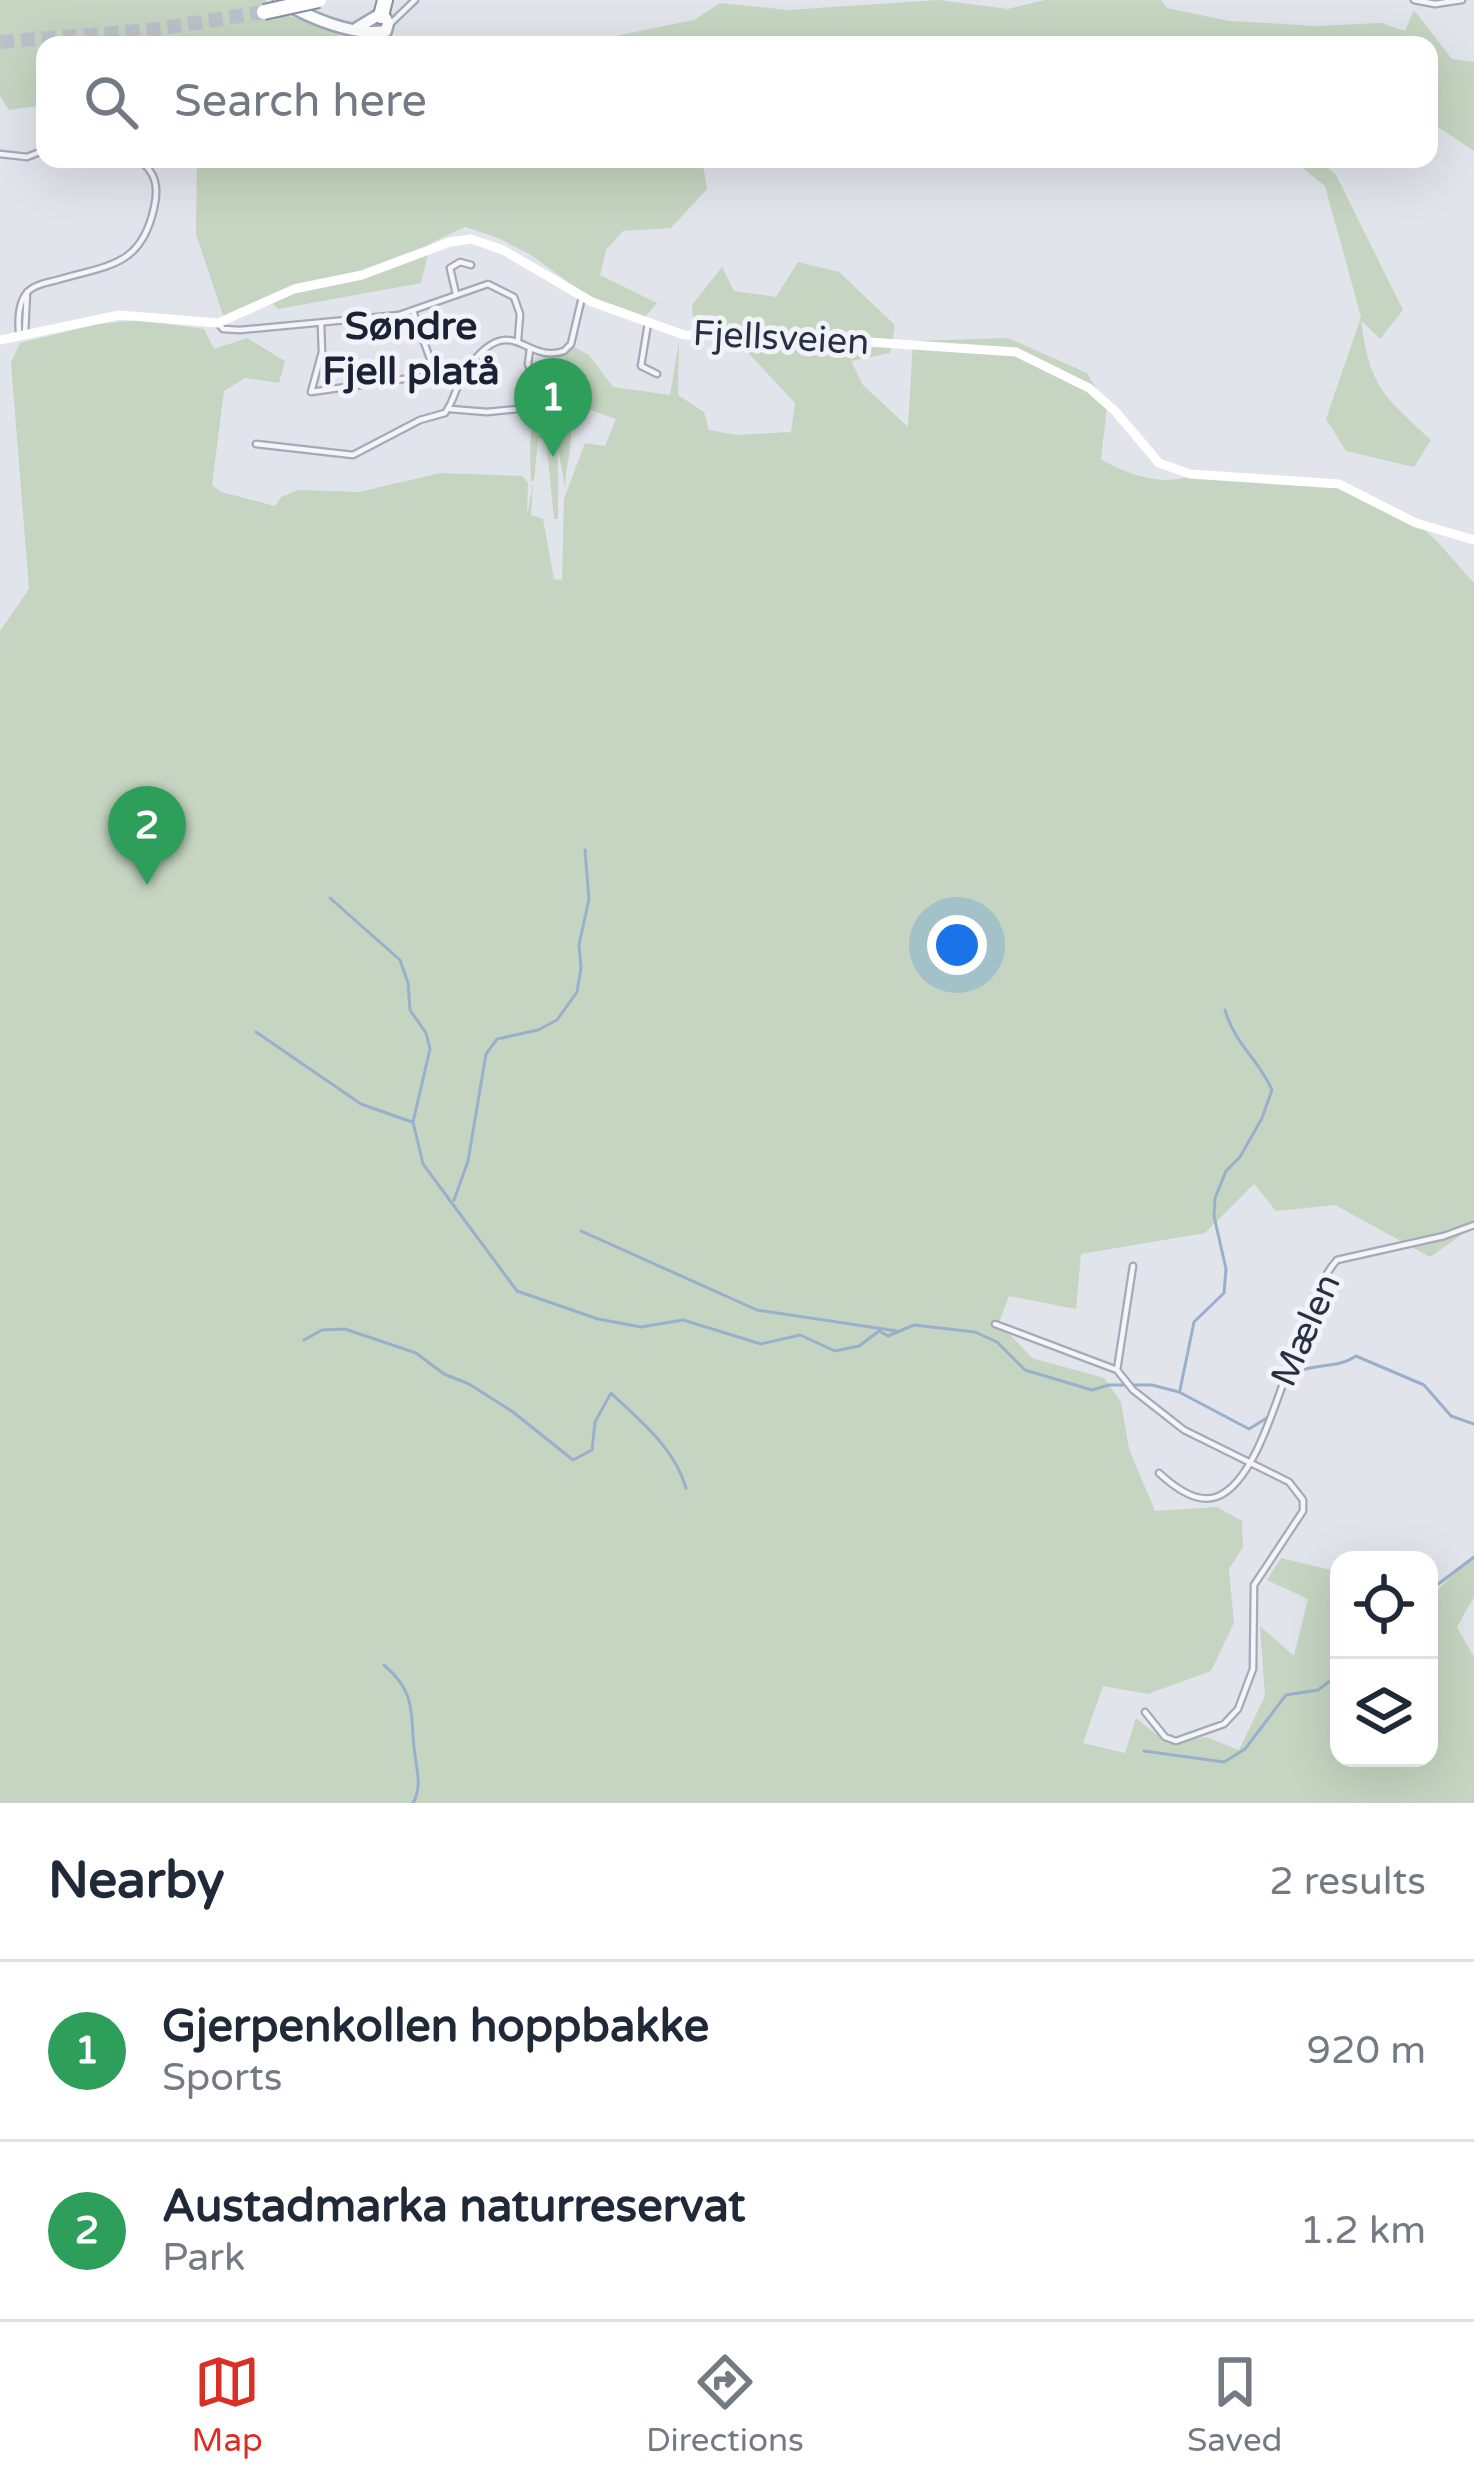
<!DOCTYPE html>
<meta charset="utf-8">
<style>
body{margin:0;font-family:"Varela Round",sans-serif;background:#f2f2f3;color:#1f2937}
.controls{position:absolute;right:36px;bottom:36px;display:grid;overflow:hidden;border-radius:24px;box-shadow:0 12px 48px #0002}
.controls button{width:108px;height:108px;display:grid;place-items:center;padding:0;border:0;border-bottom:3px solid #e0e1e3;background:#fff;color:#1f2937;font:60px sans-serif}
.you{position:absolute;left:957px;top:945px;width:42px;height:42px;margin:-30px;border:9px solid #fff;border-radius:50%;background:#1a73e8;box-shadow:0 0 0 18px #1a73e833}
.badge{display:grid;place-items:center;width:78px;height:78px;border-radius:50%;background:#d93025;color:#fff;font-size:39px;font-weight:700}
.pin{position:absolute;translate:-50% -99px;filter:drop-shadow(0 3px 6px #0008)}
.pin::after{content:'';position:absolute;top:63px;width:42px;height:36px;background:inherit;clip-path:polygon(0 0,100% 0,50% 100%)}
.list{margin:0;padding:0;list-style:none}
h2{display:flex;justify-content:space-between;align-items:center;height:156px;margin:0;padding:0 48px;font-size:51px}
h2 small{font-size:39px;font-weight:400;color:#747a83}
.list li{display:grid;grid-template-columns:78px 1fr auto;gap:36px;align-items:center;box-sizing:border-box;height:180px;padding:0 48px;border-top:3px solid #e0e1e3}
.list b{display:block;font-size:45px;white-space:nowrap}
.list p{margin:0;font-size:39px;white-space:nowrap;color:#747a83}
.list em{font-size:39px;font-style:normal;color:#747a83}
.icon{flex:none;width:66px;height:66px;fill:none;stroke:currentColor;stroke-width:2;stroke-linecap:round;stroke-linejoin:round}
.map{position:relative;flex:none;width:1474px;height:1803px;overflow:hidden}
.search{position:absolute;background:#fff;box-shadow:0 12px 48px #0002;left:36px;right:36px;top:36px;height:132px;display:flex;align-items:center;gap:30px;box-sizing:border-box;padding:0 42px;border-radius:24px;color:#747a83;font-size:45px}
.sheet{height:516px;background:#fff}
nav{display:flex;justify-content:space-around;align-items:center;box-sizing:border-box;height:168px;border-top:3px solid #e0e1e3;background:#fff;font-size:33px;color:#747a83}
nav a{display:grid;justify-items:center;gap:6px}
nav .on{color:#d93025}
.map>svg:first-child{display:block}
.green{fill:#c5d5c1}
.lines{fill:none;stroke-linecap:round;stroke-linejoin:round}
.stream{stroke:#99b0cd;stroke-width:3}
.motorway-tunnel{stroke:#bcc0ca;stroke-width:14;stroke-dasharray:14 7;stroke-linecap:butt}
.minor-casing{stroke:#a6aab6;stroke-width:9}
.primary-casing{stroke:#9fa8b7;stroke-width:15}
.motorway-casing{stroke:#8790a3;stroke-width:18}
.minor{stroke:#f4f5f9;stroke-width:4.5}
.secondary{stroke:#fff;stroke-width:9}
.primary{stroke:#fff;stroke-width:10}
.motorway{stroke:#fff;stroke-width:14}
.motorway-bridge-casing{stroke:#8790a3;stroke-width:18;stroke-linecap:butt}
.motorway-bridge{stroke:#fff;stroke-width:14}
.labels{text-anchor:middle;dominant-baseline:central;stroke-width:10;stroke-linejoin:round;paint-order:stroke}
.street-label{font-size:36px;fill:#283044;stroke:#f1f3f8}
.neighbourhood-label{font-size:39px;font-weight:bold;fill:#1a2235;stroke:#f1f3f8}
</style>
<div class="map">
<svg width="1474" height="1803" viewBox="0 0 1474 1803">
<rect width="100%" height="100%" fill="#e1e4eb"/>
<path class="green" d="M0,0H265L287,15L336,32L346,41L359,39L370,45H45V105L9,110L0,96Z
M938,0L1008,9L1045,0H1161L1167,8L1229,21L1316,26L1381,23L1405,31L1414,10L1452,59L1474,62V151L1429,121V45H1114L1095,41L1093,45H571L694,20L720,3L788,10Z
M197,159H702L707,189L671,228L623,231L606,250L600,275L657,303L644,318L586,295L531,255L496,237L465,227L431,243L421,283L278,309L267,298L224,318L196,234Z
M1291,159H1318L1336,175L1403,310L1380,339L1361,320C1370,388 1383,395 1431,440L1414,467L1346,451L1326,419L1361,317L1325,186Z
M798,262L839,272L895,325L890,353L851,361L863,385L908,427L913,341L1008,338L1087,373L1107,407L1101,459C1118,470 1141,478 1163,480C1177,481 1193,474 1209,474C1281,473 1354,479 1415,522C1437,538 1456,564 1474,583V1226L1430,1257L1335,1205L1276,1211L1254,1184L1205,1233L1081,1254L1076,1309L1009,1296L999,1323L1032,1358L1104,1378L1121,1402L1129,1449L1155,1511L1217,1507L1242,1521L1243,1547L1229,1569L1234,1623L1211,1671L1148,1694L1103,1686L1083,1743L1125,1753L1136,1718L1167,1743L1206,1737L1239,1750L1265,1696L1260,1626L1294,1656L1308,1599L1267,1580L1281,1558L1339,1572V1758H1429V1598L1474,1555V1597L1457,1627L1474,1657V1803H0V631L29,589L11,363L20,343L98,324L139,320L204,329L214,349L247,338L285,361L279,383L245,378L224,391L212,485L221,492L275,506L281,497L299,490L359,492L440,473L522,476L528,483L527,515L533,483L531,515L543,519L554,579L562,580L564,499L585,443L605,446L616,419L587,409L583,386L576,374L544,364L574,347L589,355L613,387L670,395L679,341L678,395L704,412L709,430L737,435L791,432L795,403L725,328L694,327L692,305L722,267L734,291L776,297Z
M555,398C584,418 565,461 565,488L558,448V519H554L546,439H538L534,481H531C530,452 527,424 543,399Z"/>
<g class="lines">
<path class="stream" d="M330,898L400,960L408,983L410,1010L426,1033L430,1049L413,1122L423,1164L517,1291L598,1319L641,1327L683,1320L761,1344L800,1335L835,1351L859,1346L879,1331L888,1336L914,1325L975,1332L997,1342L1025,1370L1092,1390L1109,1385H1152L1179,1392L1249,1429L1270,1416
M256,1032L361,1104L412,1122
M454,1200L468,1161L486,1054L497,1039L538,1030L557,1020L577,992L581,968L579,945L589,899L585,850
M581,1231L757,1310L897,1331
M304,1340L322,1330L345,1329L416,1353L444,1374L469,1384L513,1412L573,1460L592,1450L595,1422L611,1393C640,1421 674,1447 686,1488
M1285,1386C1302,1357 1332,1373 1356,1356L1424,1385L1451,1416L1474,1424
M1180,1390L1194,1322L1224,1293L1226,1269L1214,1216L1215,1198L1226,1171L1240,1157L1262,1118L1272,1090C1259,1060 1234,1043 1225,1010
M1429,1591L1474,1557
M384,1665C419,1695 409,1715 415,1755C417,1772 422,1787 413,1803
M1144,1751L1224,1762L1245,1749L1286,1695L1318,1690L1339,1674"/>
<path class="motorway-tunnel" d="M0,42L150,30L264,12"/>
<defs>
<path id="minor" d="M1414,0L1435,4L1462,0
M389,25L415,0
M0,154L27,157L45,150
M456,294L450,268L460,262L471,265
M413,311L435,373
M218,323L223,329L240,330L399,315L488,284L514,297L520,314L518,340
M648,323L641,366L657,374
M321,325L322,352L311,392L446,373L462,377
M19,332C18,319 18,298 31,289C38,284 49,282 57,280C108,265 141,267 154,208C159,187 156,172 138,159
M25,334L27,292
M450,409L487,412L528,408L537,388L528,364L530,349
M256,444L353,455L420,420L445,413C455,400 456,384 466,370C512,307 524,365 564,351L571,344L582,297
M995,1324L1117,1370L1133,1390L1184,1430L1289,1482L1303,1500V1511L1254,1585L1253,1669L1238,1709L1224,1724L1176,1741L1165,1737L1145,1712
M1117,1370L1133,1266
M1159,1473C1173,1486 1196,1504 1216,1497C1272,1478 1293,1309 1337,1260L1444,1236L1474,1225"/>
<path id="primary" d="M279,0C308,17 353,37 386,31L388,23L385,17L377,16L357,28"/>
<path id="motorway" d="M381,16L385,0"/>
</defs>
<use href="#minor" class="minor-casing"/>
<use href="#primary" class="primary-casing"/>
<use href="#motorway" class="motorway-casing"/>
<use href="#minor" class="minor"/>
<path class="secondary" d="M0,340L119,315L218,323L294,289L362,275L450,242L471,239L503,250L592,302L684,335L751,334L1016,352L1089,388L1115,411L1159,463L1190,474L1339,484L1416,523L1474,540"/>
<use href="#primary" class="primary"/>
<use href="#motorway" class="motorway"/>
<defs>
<path id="motorway-bridge" d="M264,12L319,0"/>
</defs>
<use href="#motorway-bridge" class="motorway-bridge-casing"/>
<use href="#motorway-bridge" class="motorway-bridge"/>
</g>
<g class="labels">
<g class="street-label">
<text transform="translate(781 338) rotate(3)">Fjellsveien</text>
<text transform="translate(1306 1330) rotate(-66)">Mælen</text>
</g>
<g class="neighbourhood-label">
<text x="411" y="326">Søndre<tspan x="411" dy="45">Fjell platå</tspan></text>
</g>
</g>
</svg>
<div class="controls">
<button><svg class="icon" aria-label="locate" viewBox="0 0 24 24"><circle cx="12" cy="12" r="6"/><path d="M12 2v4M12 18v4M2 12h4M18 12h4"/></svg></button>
<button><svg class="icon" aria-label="layers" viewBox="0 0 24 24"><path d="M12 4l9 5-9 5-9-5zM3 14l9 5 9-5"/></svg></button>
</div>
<div class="you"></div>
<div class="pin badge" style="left:553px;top:457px;background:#2e9e5b">1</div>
<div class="pin badge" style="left:147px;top:885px;background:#2e9e5b">2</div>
<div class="search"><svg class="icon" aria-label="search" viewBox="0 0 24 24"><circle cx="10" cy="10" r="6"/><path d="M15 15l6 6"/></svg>Search here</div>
</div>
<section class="sheet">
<h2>Nearby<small>2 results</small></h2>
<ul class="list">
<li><span class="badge" style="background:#2e9e5b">1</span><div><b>Gjerpenkollen hoppbakke</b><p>Sports</p></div><em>920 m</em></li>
<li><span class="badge" style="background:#2e9e5b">2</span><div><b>Austadmarka naturreservat</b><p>Park</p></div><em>1.2 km</em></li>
</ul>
</section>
<nav>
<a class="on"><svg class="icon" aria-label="map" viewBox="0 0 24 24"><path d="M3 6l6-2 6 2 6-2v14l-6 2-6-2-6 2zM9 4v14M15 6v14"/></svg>Map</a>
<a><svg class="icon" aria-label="directions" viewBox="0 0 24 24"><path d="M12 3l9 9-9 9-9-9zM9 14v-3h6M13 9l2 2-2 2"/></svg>Directions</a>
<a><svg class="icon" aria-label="saved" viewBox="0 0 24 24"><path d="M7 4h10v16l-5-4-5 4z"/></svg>Saved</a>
</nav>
